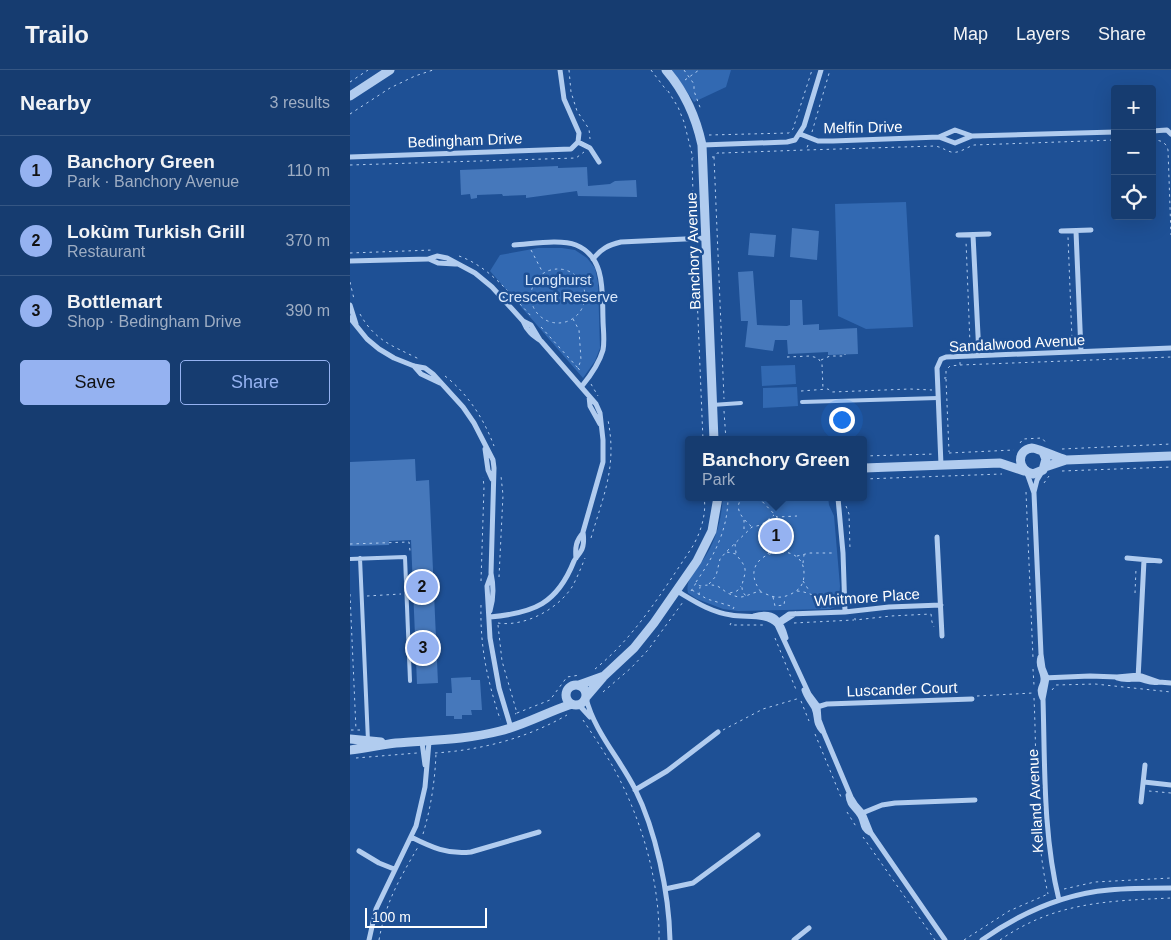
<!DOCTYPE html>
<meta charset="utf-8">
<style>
body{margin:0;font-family:Helvetica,sans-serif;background:#1f4375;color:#f1f3f6}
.controls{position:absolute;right:15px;top:15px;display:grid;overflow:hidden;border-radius:5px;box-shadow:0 5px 20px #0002}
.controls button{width:45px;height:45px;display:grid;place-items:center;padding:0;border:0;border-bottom:1px solid #355683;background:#163c70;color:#f1f3f6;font:25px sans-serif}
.scale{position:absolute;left:15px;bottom:12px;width:122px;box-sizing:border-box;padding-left:5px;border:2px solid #fff;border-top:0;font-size:14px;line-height:18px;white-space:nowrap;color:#fff;-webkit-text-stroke:4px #1e5095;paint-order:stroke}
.you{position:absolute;left:491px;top:349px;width:18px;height:18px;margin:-12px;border:4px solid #fff;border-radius:50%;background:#1a73e8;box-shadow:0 0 0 8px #1a73e833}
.badge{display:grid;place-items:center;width:32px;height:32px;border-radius:50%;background:#95b2f1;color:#111;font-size:16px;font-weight:700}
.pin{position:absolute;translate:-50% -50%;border:2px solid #fff;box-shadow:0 1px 5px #0006}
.popup{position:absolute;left:335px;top:366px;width:182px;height:65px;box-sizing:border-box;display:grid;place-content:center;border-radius:5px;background:#163c70;filter:drop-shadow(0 1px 4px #0005);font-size:16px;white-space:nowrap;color:#9eadc3}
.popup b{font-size:19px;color:#f1f3f6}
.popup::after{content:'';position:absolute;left:50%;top:100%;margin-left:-10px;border:10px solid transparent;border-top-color:#163c70}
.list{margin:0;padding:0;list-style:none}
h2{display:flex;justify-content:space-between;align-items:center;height:65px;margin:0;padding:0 20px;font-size:21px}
h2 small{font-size:16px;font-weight:400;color:#9eadc3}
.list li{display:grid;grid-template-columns:32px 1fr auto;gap:15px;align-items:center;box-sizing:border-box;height:70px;padding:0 20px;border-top:1px solid #355683}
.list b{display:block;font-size:19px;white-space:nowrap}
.list p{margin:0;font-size:16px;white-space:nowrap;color:#9eadc3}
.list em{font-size:16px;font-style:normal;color:#9eadc3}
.actions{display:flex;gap:10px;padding:15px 20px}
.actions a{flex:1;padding:11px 0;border:1px solid #95b2f1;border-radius:5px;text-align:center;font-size:18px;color:#95b2f1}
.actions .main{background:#95b2f1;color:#111}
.icon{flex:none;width:28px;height:28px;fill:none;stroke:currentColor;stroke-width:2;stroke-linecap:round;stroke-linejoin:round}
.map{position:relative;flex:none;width:821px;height:870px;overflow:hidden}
header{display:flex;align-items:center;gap:30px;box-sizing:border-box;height:70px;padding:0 25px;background:#163c70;border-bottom:1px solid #355683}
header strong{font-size:24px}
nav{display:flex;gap:28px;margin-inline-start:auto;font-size:18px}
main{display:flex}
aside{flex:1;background:#163c70}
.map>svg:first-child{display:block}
.green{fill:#3269b2}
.building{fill:#4678bb}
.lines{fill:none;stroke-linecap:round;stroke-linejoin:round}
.path{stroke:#b1ccef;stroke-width:1;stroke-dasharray:2.5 4;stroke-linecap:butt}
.service{stroke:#b1ccef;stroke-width:4}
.minor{stroke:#b1ccef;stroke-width:5}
.tertiary{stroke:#b1ccef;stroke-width:9}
.labels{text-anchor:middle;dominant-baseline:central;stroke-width:5;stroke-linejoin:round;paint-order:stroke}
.street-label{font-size:15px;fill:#fff;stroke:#1e5095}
.park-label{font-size:15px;fill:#d7e6fa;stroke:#1e5095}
</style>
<header>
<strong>Trailo</strong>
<nav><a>Map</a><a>Layers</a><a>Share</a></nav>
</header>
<main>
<aside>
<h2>Nearby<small>3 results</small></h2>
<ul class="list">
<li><span class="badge">1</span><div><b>Banchory Green</b><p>Park · Banchory Avenue</p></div><em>110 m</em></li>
<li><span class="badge">2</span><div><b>Lokùm Turkish Grill</b><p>Restaurant</p></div><em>370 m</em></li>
<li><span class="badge">3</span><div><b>Bottlemart</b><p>Shop · Bedingham Drive</p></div><em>390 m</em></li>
</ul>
<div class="actions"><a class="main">Save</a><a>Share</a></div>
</aside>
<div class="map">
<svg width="821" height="870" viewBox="0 0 821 870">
<rect width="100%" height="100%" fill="#1e5095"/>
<path class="green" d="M322,0H381L376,17L344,32Z
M556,132L563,257L516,259L488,246L485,134Z
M188,178H212L225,180L237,188L245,198L248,213L250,278L245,291L233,308L140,201L150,185Z
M445,295L446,314L412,316L411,296Z
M447,317L448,336L413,338V318Z
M373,427H478L479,435L484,446L490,516L489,530L487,536L480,539L388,541L373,539L347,529L338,523C335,511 344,502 351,493C366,472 371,452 373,427Z"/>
<path class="building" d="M208,96V98L237,97L238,116L260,114L265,111L286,110L287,127L228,126L227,121L176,128V125L153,126L152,124L127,125V128L121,129L120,124L111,125L110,100Z
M442,158L469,161L467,190L440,187Z
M400,163L426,165L424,187L398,185Z
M403,201L407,255L437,256L440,255V230H452L453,255L469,254V260L507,258L508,284L478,285V282L438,284L437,270H425L423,281L395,277L398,251H391L388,202Z
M65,389L66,411L79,410L88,613L67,614L61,470L39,471V475L0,476V392Z
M121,607V610H130L132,640H121L122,645H112V649H104V646H96V623H102L101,608Z"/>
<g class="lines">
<path class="path" d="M219,0L221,22L227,41
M301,0L317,21
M334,0L344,14V21L351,40
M335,10L349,0
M0,12L18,0
M318,21L328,37L334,52L343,88
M0,44L40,18L65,6L83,0
M229,44L239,59L240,69
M462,62L480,0
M359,65L439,63L443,59L462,0
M802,70C811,70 816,72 818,80L821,165
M458,75L456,80L585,76C591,77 595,80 601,82C609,84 617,77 624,75L765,70
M372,83L455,80
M362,87H364L367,83H372
M364,87L374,329
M342,88L344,162
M0,95L226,88L234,82
M345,176L353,370
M181,180L193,203
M0,183L83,180
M109,186C140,197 161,225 183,248
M181 226a27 27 0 1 1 54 0a27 27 0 1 1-54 0Z
M0,212L4,229
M233,214L243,209
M170,233L181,232
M10,244C25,271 43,276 69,289
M191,257L228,298L231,290L229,260L223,249
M707,276L718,274L722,270L718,167
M609,279L616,278L620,274L616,171
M437,287L460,286L468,288L472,294L473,319
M471,290L480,286H495V284
M610,295L821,287
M228,298L232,303
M95,306C118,324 134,349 144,376
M594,308H596V300L600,296L610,295V292
M596,309L599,382
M241,314L248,326
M451,321L478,319L482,322L560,319L582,320
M374,341L376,370
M670,373L673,369L692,368L697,374
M712,379L821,374
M599,383L664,380
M514,386L585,384
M712,401L821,397
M514,409L652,404
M694,413L699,406
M676,422L683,588
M393,427C382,438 393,449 402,457
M408,427L427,447L447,446
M496,436L499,444L500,479
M427,447L422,474L431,481
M394,450V463
M418,450L425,454
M241,468C254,424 267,396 258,350
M0,474L59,472L60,481
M385,474L386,483
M377,482L386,484C389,489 394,493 395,499C396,509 387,517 396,526
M418,484L422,474
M447,486L460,483H485
M453,493L454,485
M149,507L153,425L151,406
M131,511L134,417L133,407
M453,511L460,522
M346,512C364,486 378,460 378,427
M359,514L366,506L370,489L376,482L402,457L411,455L424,445
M342,520L357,529L384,537L383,539
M341,521L346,513L350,516C374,512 368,521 385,526C395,530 401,521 411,522C414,523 418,525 421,526C430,529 439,526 446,521C452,517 454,511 454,504C455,465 381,482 411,522
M447,521C462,522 473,532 488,533
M380,523L387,521L391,516
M785,523L786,499
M0,524L6,660
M349,525L350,517
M17,526L51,524
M423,527L425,536L434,535L435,528
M131,535C130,577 137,609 150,649H151
M581,544L582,552L584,557
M505,548V550L541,546L581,544
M148,553C174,557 207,540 222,517C227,508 231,498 235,488
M381,553L380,555H415
M444,553L504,550
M148,555L152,591L167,643L165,644
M425,568L447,622
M245,599C285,567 312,522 341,479C350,465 357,444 354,427
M683,599L684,615
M702,620L706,615L745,614L821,622
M253,622L281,598L298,580L333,532
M627,626L683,623
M684,628C687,692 684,762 698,824
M451,631L459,651
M167,643L200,630L217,607L230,605
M233,650C243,665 253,680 262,695C291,747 310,810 309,870
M1,660H12
M373,660L413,639L450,628
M465,664L491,727
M85,683C132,680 177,668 217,645
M6,688L67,683
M799,721L821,723
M497,742L507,758
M73,764C81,737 85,711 86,683
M513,767L585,870
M714,819L745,812L821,808
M29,870C36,831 49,810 68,777
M614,870L659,841L698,824
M650,870C705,832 757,831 821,828"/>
<path class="service" d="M452,332L588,328
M362,335L391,333
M10,488L18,671
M0,489L55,487L60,611"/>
<path class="minor" d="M802,61L817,60L821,64
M450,64L468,71H483L589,67L605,60L622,66L765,62
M589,67L605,73L622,66
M228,72L240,78L249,92
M352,75L437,72L445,70L454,56L471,0
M0,87L221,79L228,72L229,63L214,29L210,0
M711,161L741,160
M726,161L731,282
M608,165L639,164
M623,165L629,285
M164,175C182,174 210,169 226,175C256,187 252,223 253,249C253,259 255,270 253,280C249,294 241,305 232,316
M79,189L88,193L105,194
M243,189C251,179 258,175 271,172L356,168
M0,191L78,189L87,186L97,188L125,203L142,217L173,251L181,255L190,270
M0,235L6,254
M0,248L17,269L29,279L44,288L64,296L75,298L83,304L113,337L124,353L143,390L144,398L141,503C144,517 144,528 140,541
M64,296L71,304L90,313
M239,326L240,336L250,354
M135,379L138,400L142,409
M591,395L587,298L591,289L596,287L821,278
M677,403L684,423L691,584L693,598L697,608L693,629C695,696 693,765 709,830
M684,422L687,410L693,400
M482,428H496
M488,428L493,483L495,542
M587,467L592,566
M226,488C225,477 226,471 233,463
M777,488L810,491
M141,505L137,516L140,568L149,618L161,658
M327,521C344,531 360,542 381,545C395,548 417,543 427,555L459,624L468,636L469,650L474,663L501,727L506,735L513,743L521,763L595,870
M404,546C424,540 431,549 436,568
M140,547C184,543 207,534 224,491C226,487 229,485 231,481C234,476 234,469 233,462L253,392V370L250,343L246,334L191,271C182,265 177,261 173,251
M429,554L445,544
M427,555L429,551L439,544L495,542L539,537L591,535
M690,587C687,597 692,598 693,608C694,617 687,616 692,628
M693,608L740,606L767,607L789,605L809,612L821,613
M767,608C775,611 780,609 788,609C796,610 800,614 809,612
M788,609L794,490
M454,620C456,627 460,631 464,638C468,648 464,652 472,661
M236,628C244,661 270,689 285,719C306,761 319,823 320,870
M229,635L240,647
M464,638L477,634L622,629
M72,672L75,695
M794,712L821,715
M285,720L317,701L368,662
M498,725C499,737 505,737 510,746C514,753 511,758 520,763
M791,732L795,695
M510,744L532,735L545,733L625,730
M61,767C81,777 98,785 121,782L189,762
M9,781L29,793L44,799
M315,819L343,813L408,765
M19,870L26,839L66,756L75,717L79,672
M444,870L459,858
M632,870C669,844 713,824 759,820C780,818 801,818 821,818"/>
<path class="tertiary" d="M316,0C335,22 346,47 352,75L364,370
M0,26L40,0
M693,382L696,389L693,400L683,404C667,401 666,380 682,378C687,378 708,388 716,390
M695,397L716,390L821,386
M514,398L650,393L674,401
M216 625a10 10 0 1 1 20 0a10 10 0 1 1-20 0Z
M229,615L254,606
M236,627L254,606L284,578L304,553L347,491L362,461L368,427
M0,669L31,672
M0,680C15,678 31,675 46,673C81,670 115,670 150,661C175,655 197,642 222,634"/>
</g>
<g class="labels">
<g class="street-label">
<text transform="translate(513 57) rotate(-1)">Melfin Drive</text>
<text transform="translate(115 70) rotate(-2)">Bedingham Drive</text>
<text transform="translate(343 181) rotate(-92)">Banchory Avenue</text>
<text transform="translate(667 273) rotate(-3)">Sandalwood Avenue</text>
<text transform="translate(517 527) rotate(-4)">Whitmore Place</text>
<text transform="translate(552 619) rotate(-2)">Luscander Court</text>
<text transform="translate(685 731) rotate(-93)">Kelland Avenue</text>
</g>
<g class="park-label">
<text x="208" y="209">Longhurst<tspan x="208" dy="17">Crescent Reserve</tspan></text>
</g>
</g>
</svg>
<div class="controls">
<button>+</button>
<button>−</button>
<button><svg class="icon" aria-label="locate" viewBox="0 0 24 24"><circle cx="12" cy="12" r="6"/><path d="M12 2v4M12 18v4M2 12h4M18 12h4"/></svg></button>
</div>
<div class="scale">100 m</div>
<div class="you"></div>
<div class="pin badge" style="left:426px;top:466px">1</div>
<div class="popup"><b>Banchory Green</b>Park</div>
<div class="pin badge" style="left:72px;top:517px">2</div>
<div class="pin badge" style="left:73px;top:578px">3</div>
</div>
</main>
